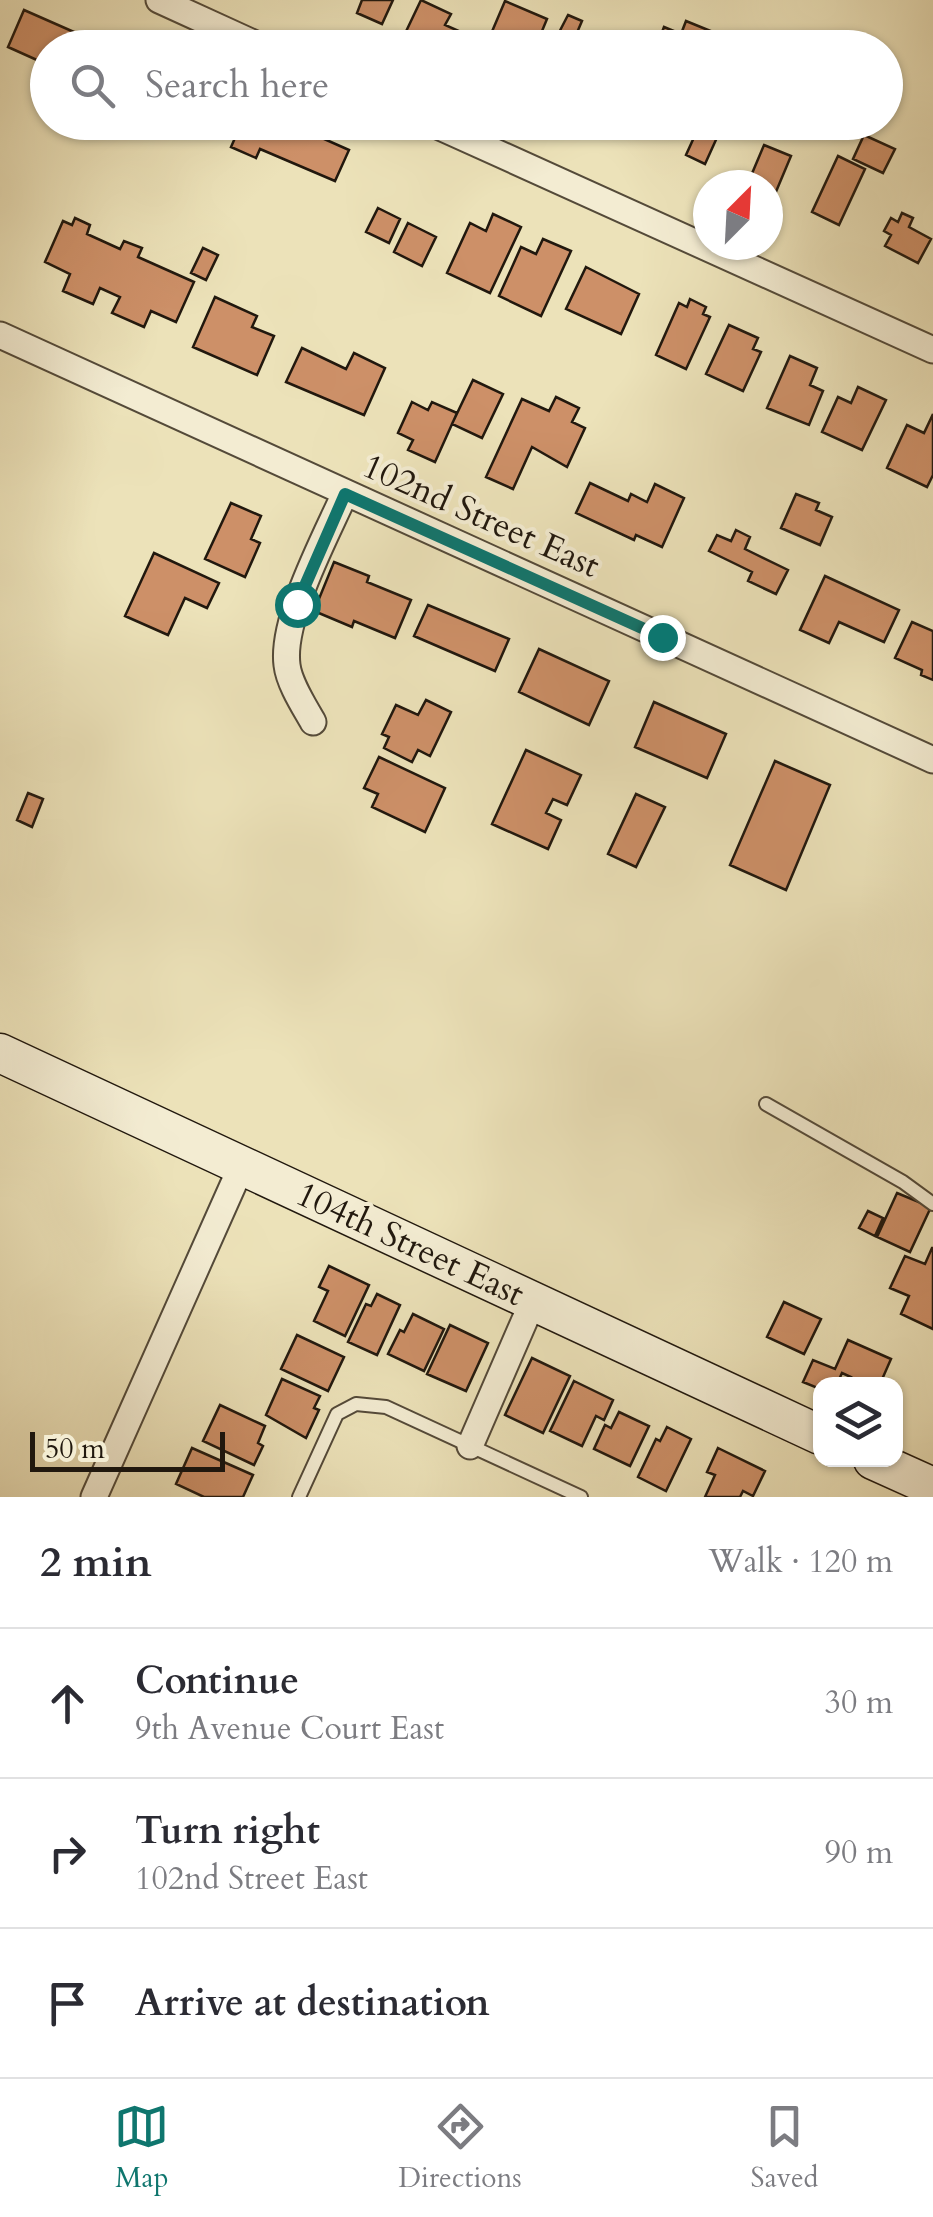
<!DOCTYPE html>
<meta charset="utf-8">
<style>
body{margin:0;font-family:Cardo,serif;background:#f2f2f3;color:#2b2b33}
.controls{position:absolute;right:30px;bottom:30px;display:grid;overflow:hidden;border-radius:20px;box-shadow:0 2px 8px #0004}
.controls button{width:90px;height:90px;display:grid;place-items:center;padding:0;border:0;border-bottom:2px solid #e1e1e2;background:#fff;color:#2b2b33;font:50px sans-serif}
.compass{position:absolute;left:693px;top:170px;width:90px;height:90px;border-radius:50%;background:#fff;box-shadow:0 2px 8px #0004;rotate:24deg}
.scale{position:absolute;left:30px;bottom:25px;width:195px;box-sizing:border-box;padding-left:10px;border:5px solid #21180e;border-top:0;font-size:28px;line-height:35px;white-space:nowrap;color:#21180e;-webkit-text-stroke:8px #f3ecd2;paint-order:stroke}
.stop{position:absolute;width:30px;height:30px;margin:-22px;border:8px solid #0f766e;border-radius:50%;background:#fff}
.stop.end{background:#0f766e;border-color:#fff;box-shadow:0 2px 10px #0008}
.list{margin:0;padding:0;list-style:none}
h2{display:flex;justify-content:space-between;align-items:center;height:130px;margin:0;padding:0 40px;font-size:42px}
h2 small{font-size:32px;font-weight:400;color:#7c7c81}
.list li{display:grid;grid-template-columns:65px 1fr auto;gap:30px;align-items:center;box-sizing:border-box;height:150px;padding:0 40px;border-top:2px solid #e1e1e2}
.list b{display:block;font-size:38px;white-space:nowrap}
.list p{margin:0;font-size:32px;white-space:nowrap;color:#7c7c81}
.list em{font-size:32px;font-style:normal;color:#7c7c81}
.icon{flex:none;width:55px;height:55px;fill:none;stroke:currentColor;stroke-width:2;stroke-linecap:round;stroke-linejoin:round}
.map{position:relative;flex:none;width:933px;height:1497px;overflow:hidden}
.search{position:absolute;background:#fff;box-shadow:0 2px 8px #0004;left:30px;right:30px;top:30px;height:110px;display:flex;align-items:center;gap:25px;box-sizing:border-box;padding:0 35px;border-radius:55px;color:#7c7c81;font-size:38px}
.sheet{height:580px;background:#fff}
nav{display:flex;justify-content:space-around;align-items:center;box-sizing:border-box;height:140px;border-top:2px solid #e1e1e2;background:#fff;font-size:28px;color:#7c7c81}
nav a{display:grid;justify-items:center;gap:5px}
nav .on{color:#0f766e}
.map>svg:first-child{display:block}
.building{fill:#cd9068;stroke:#21180e;stroke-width:2.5}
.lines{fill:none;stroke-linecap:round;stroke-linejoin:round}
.lane-casing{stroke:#544a39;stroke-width:16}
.street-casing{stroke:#544a39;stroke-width:29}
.secondary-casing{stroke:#21180e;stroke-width:41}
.lane{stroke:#f3ecd2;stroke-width:12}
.street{stroke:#f3ecd2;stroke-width:25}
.secondary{stroke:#f3ecd2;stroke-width:38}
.route{stroke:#0f766e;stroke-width:12}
.labels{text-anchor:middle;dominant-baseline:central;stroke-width:8;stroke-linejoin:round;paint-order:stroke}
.street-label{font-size:35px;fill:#21180e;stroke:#f3ecd2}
</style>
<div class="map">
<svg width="933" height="1497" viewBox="0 0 933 1497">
<rect width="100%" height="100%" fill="#ece2b9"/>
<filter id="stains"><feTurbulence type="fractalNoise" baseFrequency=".002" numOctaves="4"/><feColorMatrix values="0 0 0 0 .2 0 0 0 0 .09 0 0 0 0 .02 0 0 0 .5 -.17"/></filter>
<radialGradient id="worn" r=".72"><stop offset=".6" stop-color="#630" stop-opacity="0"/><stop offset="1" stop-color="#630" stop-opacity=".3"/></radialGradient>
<path class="building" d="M362,0H393L382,24L357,13Z
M421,0L451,14L445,25L463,33L456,48H411L401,42Z
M505,1L547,19L535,48H485Z
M24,10L99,43L97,48H48V65L8,47Z
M568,15L582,21L576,35L600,48H551Z
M686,21L713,32L706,48H656L664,27L681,34Z
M242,122H286L349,150L335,181L260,149L256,158L231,147Z
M578,122H608L602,135Z
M701,122H724L705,164L686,155Z
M864,135L895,149L883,173L853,159Z
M764,145L791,156L775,194L768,191V185L748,183Z
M838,156L865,169L839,225L812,212Z
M378,208L400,219L389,243L366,232Z
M902,213L913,218L909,227L931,239L918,263L885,246L891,235L884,231L891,218L898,222Z
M493,214L521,227L490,293L447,273L470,223L486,231Z
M75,218L90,225L87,234L120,249L124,241L142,248L138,257L194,282L176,322L151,311L144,327L112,313L120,297L100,288L93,304L63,291L70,274L45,262L63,221L72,225Z
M408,223L436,237L422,266L394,252Z
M543,239L571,251L541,316L499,296L521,247L536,254Z
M203,248L218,255L206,280L191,273Z
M586,267L639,294L621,334L566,309Z
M215,297L257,316L252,327L274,336L257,375L193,347Z
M690,299L706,307L703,314L710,317L686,369L656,355L679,303L687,307Z
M729,325L758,338L753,349L761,352L743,391L706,374Z
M302,348L346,369L354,353L385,368L364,415L286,382Z
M790,356L817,368L810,385L823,391L809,425L767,408Z
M473,380L503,394L482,438L452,424Z
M858,387L886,400L862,450L822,432L838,397L851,403Z
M556,397L579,408L572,422L585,428L567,467L532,447L513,489L486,477L522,399L549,411Z
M412,402L428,410L432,402L457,413L435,462L408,450L413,440L398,433Z
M933,414V475L927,487L887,468L907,425L924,433Z
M590,483L628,501L631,494L647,502L655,484L684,498L662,547L636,535L634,540L576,513Z
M796,494L819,503L816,510L832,517L820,545L781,528Z
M231,503L261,516L251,539L260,543L245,577L205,559Z
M736,530L750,537L745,549L788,570L776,594L748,581L752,572L709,551L717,535L731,541Z
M154,553L219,583L207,608L185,598L168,635L125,616Z
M334,562L369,576L367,582L411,600L395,638L354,621L352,627L314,611Z
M825,576L899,610L884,642L839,622L829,643L800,630Z
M428,605L509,639L495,671L414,636Z
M912,622L933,631V680L921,675L922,670L895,658Z
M539,649L609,681L589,725L519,692Z
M426,700L451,712L430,756L418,750L412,762L384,748L389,737L382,734L396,705L418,715Z
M654,702L726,734L707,778L635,747Z
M526,750L581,775L567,805L553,799L546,813L561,820L548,849L492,824Z
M379,757L445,788L425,832L372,807L378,794L364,788Z
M775,761L830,785L786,890L730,865Z
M28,793L43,799L32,827L17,820Z
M636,794L665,807L636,867L608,854Z
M897,1193L931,1207L910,1252L877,1237Z
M868,1211L883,1218L875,1236L859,1228Z
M932,1248H933V1329L901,1314L909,1296L890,1288L905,1256L925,1264Z
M329,1266L369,1285L345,1336L314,1321L328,1291L319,1287Z
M377,1294L400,1305L377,1355L348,1342L366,1304L371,1306Z
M784,1302L821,1319L804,1354L767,1337Z
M413,1314L444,1329L424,1371L388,1354L400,1330L404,1332Z
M450,1325L488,1343L466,1391L427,1374Z
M297,1335L344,1357L328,1391L281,1369Z
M848,1340L891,1359L880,1384H847L851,1377L842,1373L837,1384H820V1389L803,1382L813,1360L835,1369Z
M532,1358L570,1376L543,1433L505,1415Z
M282,1379L320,1396L314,1408L319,1410L306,1438L266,1415Z
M574,1381L613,1400L604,1420L596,1416L582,1446L550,1431Z
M220,1405L265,1426L258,1443L263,1446L254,1465L203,1441Z
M619,1412L649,1426L630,1466L594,1449L605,1425L611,1428Z
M667,1427L691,1439L666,1491L638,1477L656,1439L660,1441Z
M192,1448L253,1475L243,1497H204L176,1484Z
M718,1448L765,1471L753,1496L743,1491L740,1497H705L715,1475L707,1472Z"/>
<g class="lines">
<defs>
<path id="lane" d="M766,1104L903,1182L933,1204
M299,1497L337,1414L356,1404L386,1407L581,1497"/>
<path id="street" d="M159,0L264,48
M429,122L933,350
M0,335L933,760
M313,722C304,706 289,683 287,665C281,619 326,536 345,493
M470,1446L533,1301
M94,1497L242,1165"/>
<path id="secondary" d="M0,1053L820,1435
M873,1460L933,1487"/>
</defs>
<use href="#lane" class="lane-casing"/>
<use href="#street" class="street-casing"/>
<use href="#secondary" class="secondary-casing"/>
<use href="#lane" class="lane"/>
<use href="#street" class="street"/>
<use href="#secondary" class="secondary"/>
</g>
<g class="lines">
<path class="route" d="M297,604L345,494L662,637"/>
</g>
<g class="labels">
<g class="street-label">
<text transform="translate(481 516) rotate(24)">102nd Street East</text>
<text transform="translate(410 1244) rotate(25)">104th Street East</text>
</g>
</g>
<rect width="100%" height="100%" filter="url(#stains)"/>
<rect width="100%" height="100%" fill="url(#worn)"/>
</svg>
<div class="controls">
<button><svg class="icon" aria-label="layers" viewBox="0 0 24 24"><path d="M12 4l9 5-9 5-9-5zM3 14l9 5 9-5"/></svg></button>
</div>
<svg class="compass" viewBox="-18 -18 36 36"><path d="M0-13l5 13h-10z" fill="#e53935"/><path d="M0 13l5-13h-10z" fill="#7c7c81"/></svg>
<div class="scale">50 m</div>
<div class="stop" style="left:297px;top:604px"></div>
<div class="stop end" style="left:662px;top:637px"></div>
<div class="search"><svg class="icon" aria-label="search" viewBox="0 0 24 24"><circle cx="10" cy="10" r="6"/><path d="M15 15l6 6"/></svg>Search here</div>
</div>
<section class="sheet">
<h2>2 min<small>Walk · 120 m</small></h2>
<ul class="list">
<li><svg class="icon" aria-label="ahead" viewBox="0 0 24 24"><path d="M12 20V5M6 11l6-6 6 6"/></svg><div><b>Continue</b><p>9th Avenue Court East</p></div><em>30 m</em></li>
<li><svg class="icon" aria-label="right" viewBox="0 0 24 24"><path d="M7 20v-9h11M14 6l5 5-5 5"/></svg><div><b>Turn right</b><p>102nd Street East</p></div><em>90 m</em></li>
<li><svg class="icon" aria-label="arrive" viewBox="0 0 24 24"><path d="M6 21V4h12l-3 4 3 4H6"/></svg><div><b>Arrive at destination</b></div></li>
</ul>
</section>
<nav>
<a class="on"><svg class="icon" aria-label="map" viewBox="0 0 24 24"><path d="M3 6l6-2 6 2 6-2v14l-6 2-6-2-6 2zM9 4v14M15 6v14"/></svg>Map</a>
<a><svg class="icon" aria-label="directions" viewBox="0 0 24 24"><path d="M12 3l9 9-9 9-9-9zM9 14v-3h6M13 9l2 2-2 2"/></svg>Directions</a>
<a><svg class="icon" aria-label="saved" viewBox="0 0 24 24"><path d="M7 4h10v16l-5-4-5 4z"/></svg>Saved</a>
</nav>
